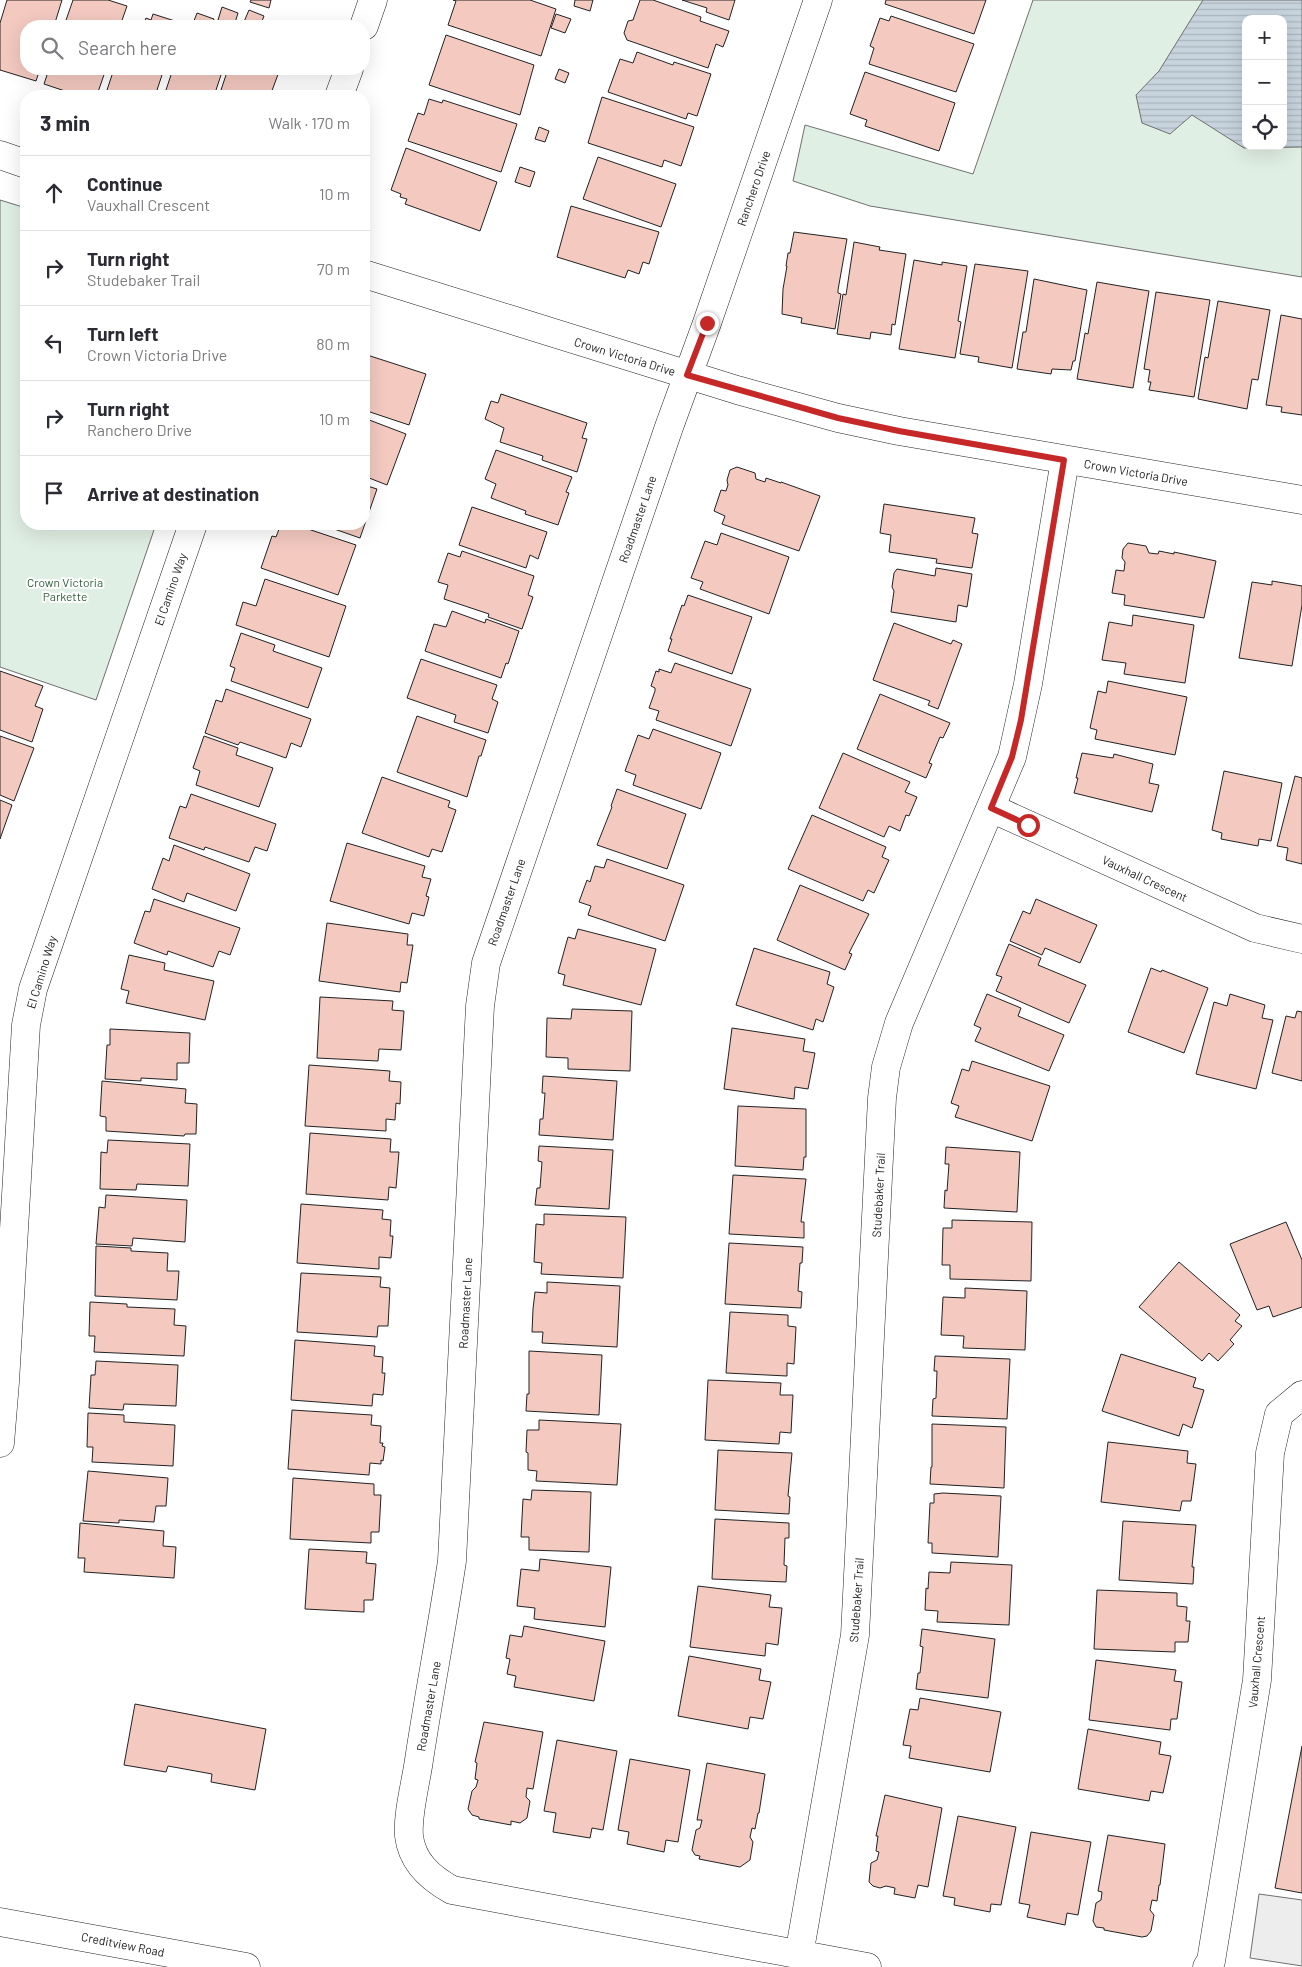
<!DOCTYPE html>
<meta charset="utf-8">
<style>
body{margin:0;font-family:Barlow,sans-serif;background:#f7f7f7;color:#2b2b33}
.controls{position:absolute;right:15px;top:15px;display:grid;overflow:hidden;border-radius:10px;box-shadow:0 5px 20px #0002}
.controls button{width:45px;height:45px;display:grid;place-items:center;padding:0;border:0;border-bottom:1px solid #e1e1e2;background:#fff;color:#2b2b33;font:25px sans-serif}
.stop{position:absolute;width:15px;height:15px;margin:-11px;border:4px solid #c62828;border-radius:50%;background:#fff}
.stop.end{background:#c62828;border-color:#fff;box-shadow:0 1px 5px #0008}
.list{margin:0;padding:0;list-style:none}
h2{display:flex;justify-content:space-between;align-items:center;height:65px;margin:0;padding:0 20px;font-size:21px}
h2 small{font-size:16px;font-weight:400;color:#7c7c81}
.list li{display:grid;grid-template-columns:32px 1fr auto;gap:15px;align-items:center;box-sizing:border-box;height:75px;padding:0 20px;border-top:1px solid #e1e1e2}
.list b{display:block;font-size:19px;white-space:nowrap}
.list p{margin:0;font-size:16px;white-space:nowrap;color:#7c7c81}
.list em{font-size:16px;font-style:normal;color:#7c7c81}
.icon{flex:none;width:28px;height:28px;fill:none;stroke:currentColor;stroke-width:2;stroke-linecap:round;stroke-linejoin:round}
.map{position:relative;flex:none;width:1302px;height:1967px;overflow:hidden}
.search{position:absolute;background:#fff;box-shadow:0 5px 20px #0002;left:20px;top:20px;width:350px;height:55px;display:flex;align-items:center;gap:12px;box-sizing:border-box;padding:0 18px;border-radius:20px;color:#7c7c81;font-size:19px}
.panel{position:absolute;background:#fff;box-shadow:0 5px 20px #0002;left:20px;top:90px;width:350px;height:440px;border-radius:20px}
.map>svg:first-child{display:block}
.park{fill:#e0efe3;stroke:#6f6f6f;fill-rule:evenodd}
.parking{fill:#ededed;stroke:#6f6f6f}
.water{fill:url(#water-rules);stroke:#6f6f6f;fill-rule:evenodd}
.building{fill:#f3c9c0;stroke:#222}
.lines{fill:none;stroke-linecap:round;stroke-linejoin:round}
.street-casing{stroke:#222;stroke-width:29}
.secondary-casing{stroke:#222;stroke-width:29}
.street{stroke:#fff;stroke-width:28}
.secondary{stroke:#fff;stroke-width:28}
.route{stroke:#c62828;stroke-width:6}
.labels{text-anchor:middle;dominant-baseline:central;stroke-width:4;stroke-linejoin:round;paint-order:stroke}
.street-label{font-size:12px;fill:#222;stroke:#fff}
.park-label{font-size:12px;fill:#2f5e38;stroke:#fff}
</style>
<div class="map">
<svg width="1302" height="1967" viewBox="0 0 1302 1967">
<defs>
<pattern id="water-rules" width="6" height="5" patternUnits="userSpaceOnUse" patternTransform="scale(1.25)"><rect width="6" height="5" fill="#c7d3dd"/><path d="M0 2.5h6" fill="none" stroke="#abb5bd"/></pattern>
</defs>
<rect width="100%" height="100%" fill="#fff"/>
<path class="park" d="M1033,0H1302V277L870,206L793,181L805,125L973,174ZM1246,19H1283V146H1246Z
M0,200L26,208V524H156L96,700L0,667Z"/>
<path class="parking" d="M1259,1894L1302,1900V1966L1250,1958Z"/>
<path class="water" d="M1203,0H1302V147L1244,148L1192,115L1170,134L1142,123L1136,95L1159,71ZM1246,19H1283V146H1246Z"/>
<path class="building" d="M7,0H62L54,26H26V69H40L36,81L0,70V23Z
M73,0H108L127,6L120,26H64Z
M251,0H271L269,8L250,2Z
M453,0H530L556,9L541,56L448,25L456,1Z
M575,0H593L590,11L574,6Z
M640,0H653L701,17L700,21L729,31L723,47L716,44L708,68L627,40L624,33L628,21L633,20Z
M682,0H735L729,20L706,12L707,8Z
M886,0H986L974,34L885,4Z
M222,7L238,13L234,26L218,20Z
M249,10L264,16L260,26H250L243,24Z
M197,13L214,19L211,26H192Z
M153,14L175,21L173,26H128L129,21L143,26L146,18L151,20Z
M556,14L571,19L565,33L551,28Z
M891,16L974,44L956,92L869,64L874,48L870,46L880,18L889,21Z
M446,35L534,65L520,115L429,85Z
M637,52L673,65L674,62L711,74L697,116L688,113L686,119L608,92L620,59L633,63Z
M49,69H106L98,92L96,91L94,96H80L44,84Z
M114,69H164L155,96H105Z
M173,69H223L214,96H164Z
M228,69H280L270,96H219Z
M559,69L569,73L565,83L555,79Z
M865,72L955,103L939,151L865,126L867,120L850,114Z
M602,97L694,127L681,166L664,160L662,167L588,143Z
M429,99L442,103L443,100L517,124L501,172L408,141L418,113L424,115Z
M539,127L549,131L545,142L535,139Z
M406,148L497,182L480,231L405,204L407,199L400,197L401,194L391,190Z
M598,157L676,184L661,227L583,199Z
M520,167L535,172L530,187L515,182Z
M571,206L659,232L649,264L643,262L639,274L628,270L625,278L557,257Z
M794,232L847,239L838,290V293L841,294L835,329L801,323L802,318L782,314L783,289L787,266H786L788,253H790Z
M854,242L880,247L879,250L906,254L895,325L892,324L891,335L871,332L870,339L837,334L843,294L846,295Z
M914,260L942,265V262L967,266L958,321L961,322L955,358L899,349Z
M975,264L1028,271L1012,368L978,362L979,357L960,354Z
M1034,279L1087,290L1075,361H1073L1071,370L1052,369L1051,374L1017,369L1023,332H1026Z
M1097,282L1149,291L1133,388L1077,379L1085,333L1088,334Z
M1156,292L1210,300L1194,397L1149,390L1151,382H1148L1150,370L1144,369Z
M1218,301L1270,310L1258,380L1252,379L1247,409L1198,399L1205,357L1208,358Z
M1281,315L1302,319V415L1281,412L1282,407L1266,405Z
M364,354L426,374L409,425L364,410Z
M501,394L587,423L582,438L587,439L577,472L542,460L543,456L500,442L504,428L485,419L491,401L498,403Z
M364,418L406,434L387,485L364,476Z
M496,450L572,477L566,492L569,493L558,525L525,514L526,511L491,498L496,484L485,479Z
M737,467L755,473L756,479L765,482L766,478L781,483V482L820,496L799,551L722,524L725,516L714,511L721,490L726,491L728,485L727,480L730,470Z
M364,485L377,489L360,538L320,524H364Z
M884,504L975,518L972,533L978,534L972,568L936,563L937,559L889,552L891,535L880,533Z
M472,507L547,532L538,559L530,555L526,568L459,545Z
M281,524H293L356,545L338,595L261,568L272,536L276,537Z
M721,533L789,557L769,614L700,589L703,582L691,578L705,541L717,545Z
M1128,543L1146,546L1149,553L1158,554L1159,551L1174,554V552L1216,561L1204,618L1124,605L1125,595L1112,593L1116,570L1124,571L1125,562L1122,558L1123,549Z
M462,551L534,576L528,595L533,597L522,629L488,617L489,614L444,599L448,585L438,582L448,553L460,557Z
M936,568L972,574L967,607L958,605L956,622L891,612L894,591L892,587L894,573L897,569L935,576Z
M265,579L346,606L329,657L236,625L243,602L256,606Z
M1272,581L1302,586V605L1292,666L1239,658L1252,582L1272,585Z
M688,595L752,617L732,674L668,651L672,639H670L682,605L684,606Z
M452,611L485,623L486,619L519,631L508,664L506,663L501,678L425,651L434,624L446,627Z
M1133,615L1194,625L1185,683L1124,674L1126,663L1102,660L1109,622L1132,626Z
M894,623L951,644L953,640L962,644L938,709L928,705L930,701L873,680Z
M241,633L275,645L273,651L322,668L308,708L231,681L235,668L230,666Z
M421,659L497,685L492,699L498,702L488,733L454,722L456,715L407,698Z
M675,663L751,689L731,746L656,720L659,711L649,708L655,691V688L651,686L656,671L659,672V669L671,673Z
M0,671L43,686L35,706L43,709L32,742L0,730Z
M1108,681L1187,697L1175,755L1095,739L1097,730L1090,728L1098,691L1106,693Z
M226,689L311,719L301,747L291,743L286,758L240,742L238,745L205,733L216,700L222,702Z
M880,694L950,723L943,738L940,737L929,763L932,764L926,778L857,749Z
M417,716L486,740L481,756H479L467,797L397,772Z
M653,729L721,753L701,809L633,785L636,775L625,771L638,735L649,739Z
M0,736L34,748L14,801L0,795Z
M204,736L238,748L236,755L273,768L259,807L196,785L200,771L193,768Z
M843,753L910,782L905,792L917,797L909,816L906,815L900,831L889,826L884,837L819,808Z
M1082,753L1113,758L1114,754L1153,764L1149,783L1159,785L1152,812L1074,793L1078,778H1076Z
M1224,771L1282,783L1271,841L1259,839L1258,846L1221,839L1222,833L1212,830Z
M1295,776L1302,778V864L1286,860L1288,848L1277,846Z
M382,777L450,801L448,807L456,810L442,852L432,849L429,857L362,833Z
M617,789L686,814L667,869L597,845L612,807L611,806Z
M191,794L276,824L267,851L255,847L249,862L205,847L204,850L169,838L180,806L186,808Z
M0,800L12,805L0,839Z
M812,815L886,847L882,857L889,860L874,893L868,890L863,901L788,869Z
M347,843L425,866L422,877L431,879L426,896L429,897L424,916L412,913L409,924L330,901Z
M174,845L250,874L236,911L187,893L184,902L152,889L163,858L169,861Z
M607,859L684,885L665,941L588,915L591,906L579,902L587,880L590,882L595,866L604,868Z
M800,885L869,914L849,953L852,954L845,970L777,940Z
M154,899L240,928L230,955L219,951L213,967L168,951L167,955L134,943L145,911L150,912Z
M1036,899L1097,925L1080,963L1045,948L1042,955L1010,941L1023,911L1030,914Z
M327,923L408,934L407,945H413L407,983L401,982L400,992L319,981Z
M578,929L656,949L641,1005L563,985L565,975L558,973L568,937L575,939Z
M1009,944L1041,958L1038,965L1086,985L1069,1023L996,991L1002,977L996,975Z
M754,948L830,972L827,984L834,987L823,1022L816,1019L813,1030L736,1005Z
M129,955L165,963L164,970L214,981L205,1020L126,1003L129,991L121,989Z
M1151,968L1161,972L1162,970L1208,988L1184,1053L1128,1032Z
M987,994L1021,1008L1018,1016L1064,1035L1049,1071L975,1041L981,1028L974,1025Z
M1230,994L1265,1005L1262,1018L1273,1020L1256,1089L1196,1074L1214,1002L1227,1006Z
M320,997L393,1001L392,1010L404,1011L401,1050L379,1049L378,1061L317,1058Z
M572,1009L632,1011L630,1071L568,1069V1058L546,1057L547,1018L571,1019Z
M1297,1011L1302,1012V1081L1272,1073L1286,1016L1295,1018Z
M732,1028L805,1039L803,1051L815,1053L808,1089L795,1087L794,1099L724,1089Z
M110,1029L190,1033L189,1063H177V1080L141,1078V1081L105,1079L107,1045H110Z
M972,1061L1050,1086L1032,1141L955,1117L959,1106L951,1103L962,1069L969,1071Z
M309,1065L390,1071L389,1081L401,1082L400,1104L396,1103L395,1120L386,1119V1131L305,1126Z
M543,1076L617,1081L613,1140L539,1135L540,1119H543L545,1093H542Z
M102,1081L186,1089L185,1103L197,1104L196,1134H185L184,1136L106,1131V1117L100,1116Z
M738,1106L806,1109V1157H804L803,1170L735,1166Z
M310,1133L391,1139L390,1152H399L396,1188L389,1187L388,1200L306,1194Z
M108,1140L190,1144L188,1186L137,1184L136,1190L100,1189L101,1152L107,1153Z
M539,1146L613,1150L609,1209L535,1205L537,1188H540L542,1162L538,1161Z
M946,1147L1020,1152L1017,1212L944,1208L945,1190L947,1191L949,1164H945Z
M733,1175L806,1179L801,1222H804V1238L729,1234Z
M106,1195L187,1200L185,1242L133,1238L132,1246L96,1244L99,1207L105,1208Z
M301,1204L383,1210L382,1219L391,1220L390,1236H393L391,1258L379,1257V1269L297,1263Z
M544,1214L626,1217L623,1278L541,1274L542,1263L534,1262L536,1224L544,1225Z
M952,1220L1032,1222L1031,1281L950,1279V1265H942L943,1228H952Z
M1286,1222L1302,1260V1307L1273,1317L1269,1306L1257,1310L1230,1244Z
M729,1243L803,1247L802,1263H800L798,1291L802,1292L801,1308L725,1304Z
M96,1246L131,1248V1251L168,1253L167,1271H179L177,1300L95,1296Z
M1179,1262L1240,1315L1235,1321L1242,1326L1230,1340L1234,1344L1218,1361L1209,1353L1202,1361L1139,1307Z
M301,1273L381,1277L380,1287L390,1288L388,1326H378L377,1337L297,1332Z
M547,1282L620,1286L617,1347L542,1343L543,1332H532L533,1309L535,1292L547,1293Z
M965,1288L1027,1291L1025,1350L963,1348L964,1336L941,1335L943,1297L965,1298Z
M90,1302L127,1304V1307L175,1309L174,1325L186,1326L184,1356L94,1352L95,1336H89Z
M730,1312L788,1315V1326L796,1327L794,1364L787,1363V1376L726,1373Z
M295,1340L375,1346L374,1356L383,1357L382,1373H385L383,1395L373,1394L372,1406L291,1400Z
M529,1351L602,1355L599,1415L526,1411L527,1394H529Z
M1121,1354L1196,1378L1193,1387L1204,1390L1192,1428L1183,1424L1179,1436L1102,1411Z
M935,1356L1010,1359L1007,1419L932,1416L933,1399L936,1398L937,1371H934Z
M96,1361L178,1365L176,1406L124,1404L123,1410L89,1408L91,1375H95Z
M708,1380L781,1383L780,1395H793L791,1433L780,1432L779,1444L705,1440Z
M292,1410L372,1415L371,1425L381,1426L380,1443H383L382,1446L385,1447L383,1461L381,1460V1464L370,1463L369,1475L288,1469Z
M88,1413L124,1415V1422L175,1425L173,1466L92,1462L93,1447H87Z
M539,1420L621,1424L617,1485L536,1481L537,1471L528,1470V1453L526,1452L527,1430H539Z
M932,1424L1006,1427L1004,1488L930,1484L931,1467H932Z
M1108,1442L1188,1451L1187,1463L1196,1464L1191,1501H1182L1180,1511L1101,1502Z
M718,1450L792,1453L788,1496L790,1497L789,1514L715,1510Z
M88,1471L168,1478L166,1506H156L154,1522L119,1520V1523L83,1521Z
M293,1478L374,1484V1495H381L379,1532H371V1543L290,1539Z
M532,1490L591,1492L589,1552L529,1550V1537H521L523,1499L531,1500Z
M943,1493L1001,1496L998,1557L932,1553V1543H928L930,1503H934V1494Z
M715,1519L789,1523V1538H785L784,1565L787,1566L786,1582L712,1579Z
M1123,1521L1196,1525L1192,1567H1194L1193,1584L1119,1580Z
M80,1523L164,1531L163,1546L176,1547L174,1578L84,1572L85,1558H78Z
M309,1549L367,1552L366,1563L376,1564L373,1600H364V1612L305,1609Z
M540,1559L611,1567L605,1627L534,1619L535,1608L517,1606L521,1569L539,1571Z
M951,1562L1012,1565L1009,1625L937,1622L938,1611L925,1610L926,1588L928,1589L929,1572L950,1573Z
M698,1586L771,1595L769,1607L782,1608L778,1645L766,1643L765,1656L690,1647Z
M1097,1590L1177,1593V1606L1187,1607L1186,1621H1190L1188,1642H1175V1652L1094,1649Z
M524,1626L605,1641L594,1701L514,1687L516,1676L507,1674L510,1659L506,1658L510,1635L522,1637Z
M922,1629L995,1639L988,1698L916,1689L918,1673H920L923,1647L920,1646Z
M689,1656L761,1669L759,1680L771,1682L763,1719L750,1717L748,1729L678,1716Z
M1096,1660L1176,1670L1174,1681L1182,1682L1177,1719H1171L1170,1730L1089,1720Z
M920,1698L1001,1712L990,1772L909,1758L911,1746L903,1745L910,1709L918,1710Z
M135,1704L266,1729L255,1790L211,1782L212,1774L168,1766L166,1772L124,1765Z
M484,1722L543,1732L533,1789L527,1788L526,1797L530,1801L527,1818L520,1823L511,1821V1825L479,1819V1817L472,1815L468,1809L472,1791L476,1787L478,1780L475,1779L477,1763L475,1762Z
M1088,1729L1161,1742L1159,1754L1171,1756L1163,1793L1151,1791L1149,1801L1078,1789Z
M557,1740L617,1751L603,1830L592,1828L590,1838L553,1832L556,1813L544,1811Z
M1302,1746V1893L1275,1888Z
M630,1759L690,1770L678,1842L666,1840L664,1852L627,1844L629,1832L618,1830Z
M707,1763L765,1774L759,1813H758L755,1829L752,1828L750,1837L753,1842L750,1860L740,1867L699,1859L700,1856L695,1855L692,1850L696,1830L700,1828L702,1820H697Z
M885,1795L942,1808L928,1887L918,1885L915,1898L894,1894L895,1888L886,1886L880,1888L873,1886L869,1882L871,1863L877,1860L879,1852L876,1851L878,1836H876Z
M958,1816L1016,1827L1001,1905L991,1904L990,1912L954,1905L955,1898L943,1896Z
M1031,1832L1091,1842L1078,1915L1067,1913L1065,1925L1027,1917L1030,1905L1019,1903Z
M1108,1835L1165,1844L1160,1885H1159L1157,1901L1152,1900L1150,1910L1154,1915L1151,1931L1147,1936L1142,1937L1104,1930V1928L1096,1927L1093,1921L1096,1903L1101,1900L1102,1892L1098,1891Z"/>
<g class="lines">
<defs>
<path id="street" d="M818,0L707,323L669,427L486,963L480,1006L452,1561C442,1627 429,1694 419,1760C416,1782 407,1815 409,1836C412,1862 430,1878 452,1890L867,1967
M364,26L373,0
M339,96L349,69
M991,808L1255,928L1302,939
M0,1443L5,1382L26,1025L33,989L193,524
M799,1955L855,1635L882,1098L886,1067L899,1023L1012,757L1028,684L1065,460
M1207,1967L1211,1961L1257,1680L1270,1453L1279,1414L1302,1395"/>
<path id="secondary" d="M0,155L26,164
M364,274L737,390L838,418L899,431L1302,500
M0,1922L246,1967"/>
</defs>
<use href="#street" class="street-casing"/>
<use href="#secondary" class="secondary-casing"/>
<use href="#street" class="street"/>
<use href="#secondary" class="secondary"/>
</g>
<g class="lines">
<path class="route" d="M707,323L687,375L838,418L899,431L1064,460L1021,720L1012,757L991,808L1028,825"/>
</g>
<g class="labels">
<g class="street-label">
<text transform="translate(753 188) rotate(-71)">Ranchero Drive</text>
<text transform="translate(625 356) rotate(17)">Crown Victoria Drive</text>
<text transform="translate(1136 472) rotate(10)">Crown Victoria Drive</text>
<text transform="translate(637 519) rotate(-71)">Roadmaster Lane</text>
<text transform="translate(170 589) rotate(-71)">El Camino Way</text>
<text transform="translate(1145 878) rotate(25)">Vauxhall Crescent</text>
<text transform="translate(506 902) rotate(-71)">Roadmaster Lane</text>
<text transform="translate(41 972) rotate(-73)">El Camino Way</text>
<text transform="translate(878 1195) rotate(-87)">Studebaker Trail</text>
<text transform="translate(465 1303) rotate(-87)">Roadmaster Lane</text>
<text transform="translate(856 1600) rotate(-86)">Studebaker Trail</text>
<text transform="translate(1256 1662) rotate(-85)">Vauxhall Crescent</text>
<text transform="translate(428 1706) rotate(-80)">Roadmaster Lane</text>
<text transform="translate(123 1944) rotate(11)">Creditview Road</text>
</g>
<g class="park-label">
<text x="65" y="582">Crown Victoria<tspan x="65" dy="14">Parkette</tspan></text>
</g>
</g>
</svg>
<div class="controls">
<button>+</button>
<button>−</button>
<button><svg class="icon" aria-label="locate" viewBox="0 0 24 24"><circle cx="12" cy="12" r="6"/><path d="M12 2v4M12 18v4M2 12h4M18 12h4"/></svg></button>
</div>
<div class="stop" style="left:1028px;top:825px"></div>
<div class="stop end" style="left:707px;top:323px"></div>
<div class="search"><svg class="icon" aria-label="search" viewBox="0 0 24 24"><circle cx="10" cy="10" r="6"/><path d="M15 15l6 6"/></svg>Search here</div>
<section class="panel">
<h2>3 min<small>Walk · 170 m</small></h2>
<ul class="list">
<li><svg class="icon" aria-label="ahead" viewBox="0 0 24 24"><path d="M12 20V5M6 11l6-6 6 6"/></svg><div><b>Continue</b><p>Vauxhall Crescent</p></div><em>10 m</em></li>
<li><svg class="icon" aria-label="right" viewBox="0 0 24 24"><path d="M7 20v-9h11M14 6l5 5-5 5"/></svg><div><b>Turn right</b><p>Studebaker Trail</p></div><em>70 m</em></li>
<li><svg class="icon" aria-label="left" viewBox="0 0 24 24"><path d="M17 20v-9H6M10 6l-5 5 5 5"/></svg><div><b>Turn left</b><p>Crown Victoria Drive</p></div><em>80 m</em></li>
<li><svg class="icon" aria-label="right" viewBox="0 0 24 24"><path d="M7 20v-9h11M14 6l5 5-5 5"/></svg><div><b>Turn right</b><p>Ranchero Drive</p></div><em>10 m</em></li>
<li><svg class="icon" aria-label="arrive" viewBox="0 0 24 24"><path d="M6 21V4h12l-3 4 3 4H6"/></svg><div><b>Arrive at destination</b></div></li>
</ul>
</section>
</div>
